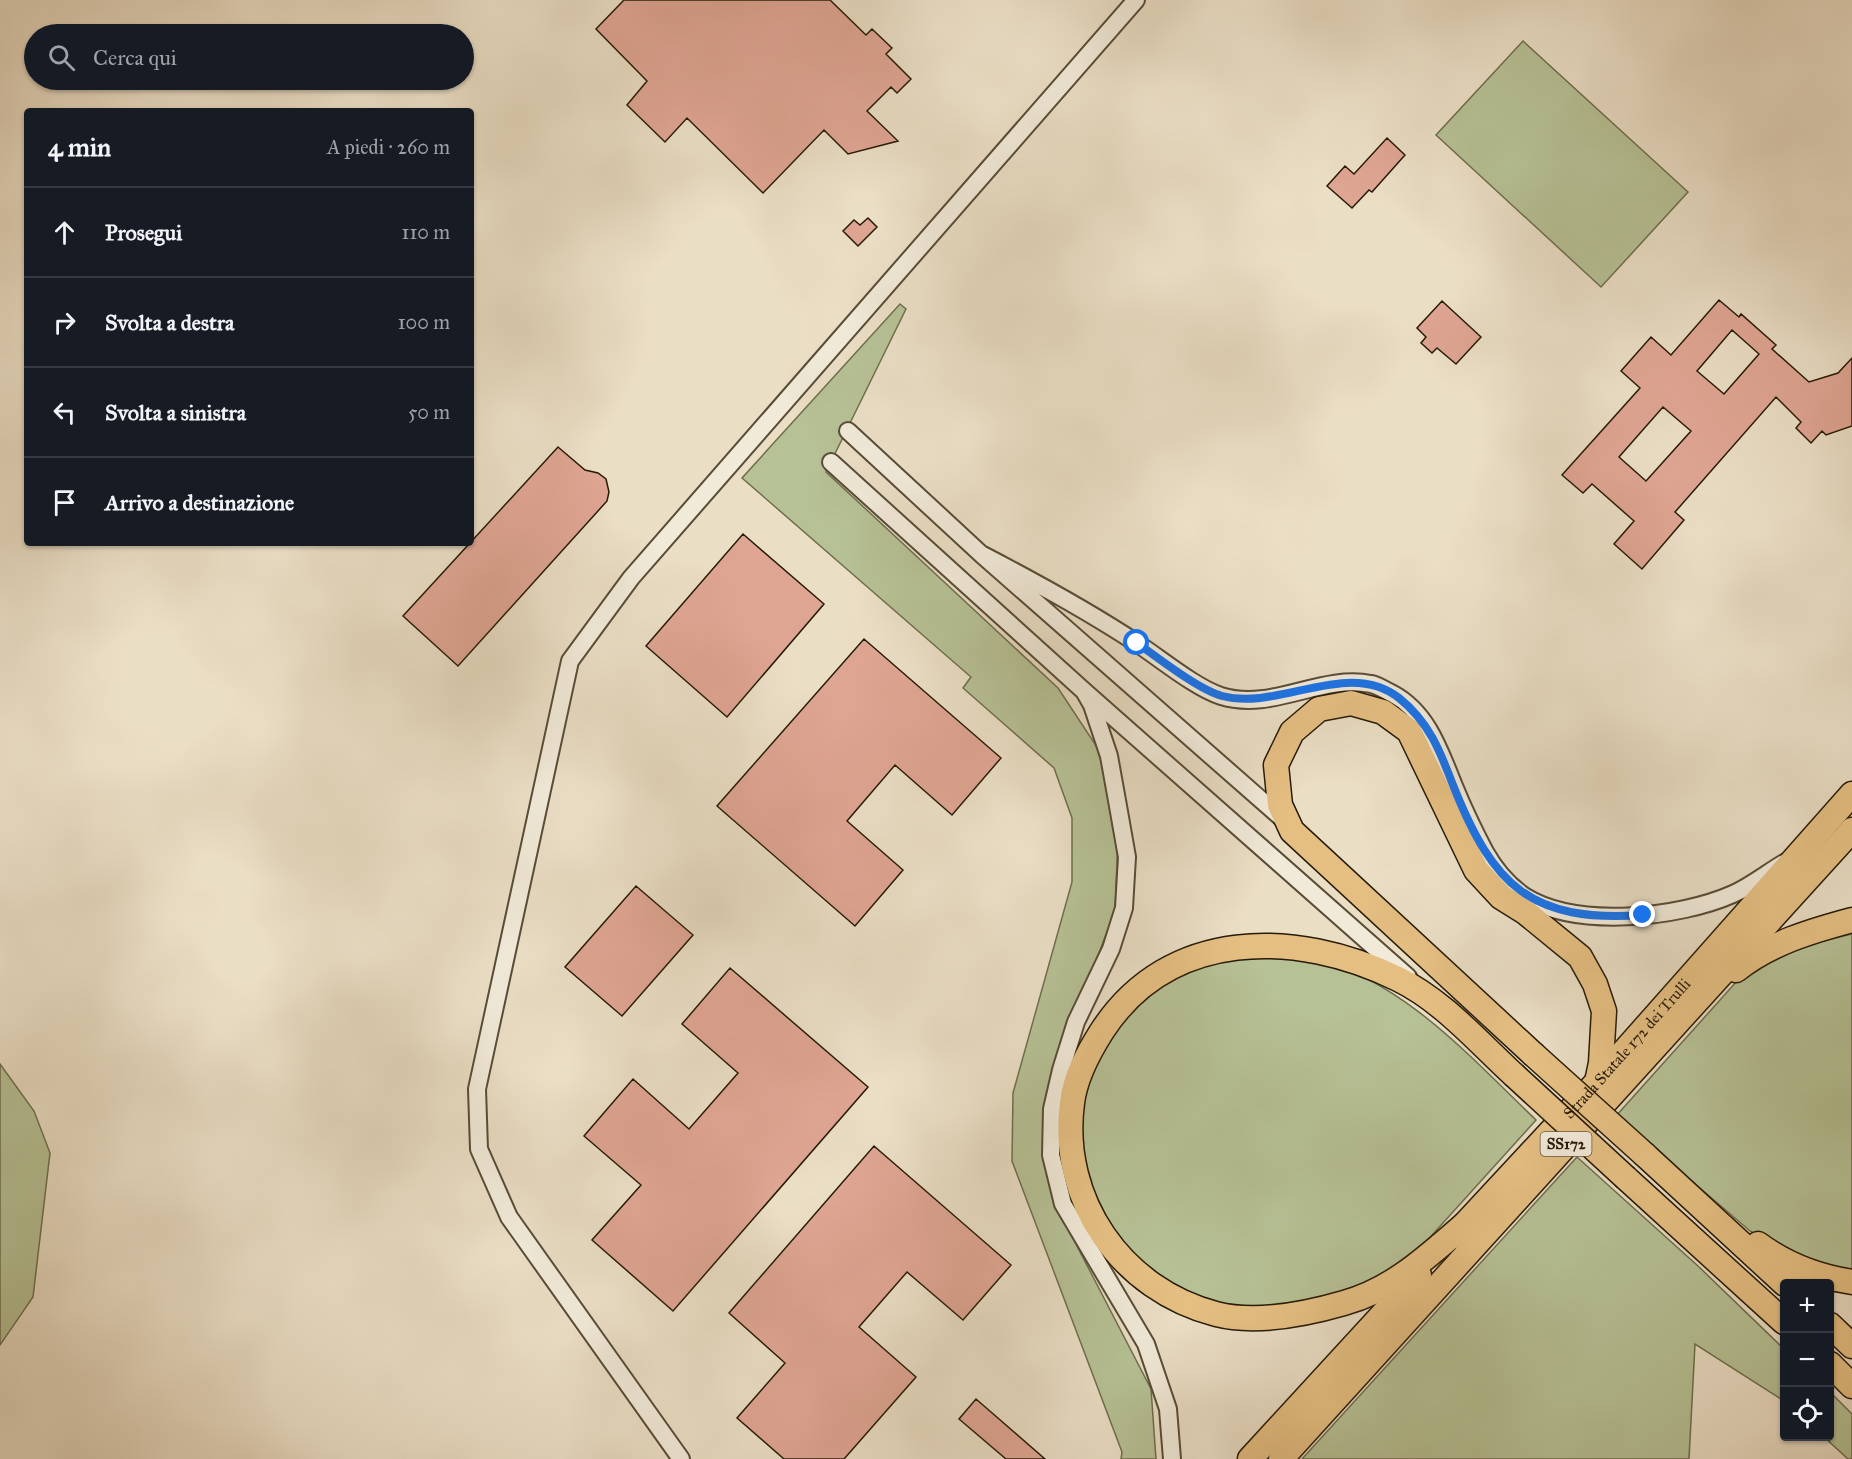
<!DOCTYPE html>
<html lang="it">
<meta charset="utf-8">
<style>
body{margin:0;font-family:"IM FELL Great Primer",serif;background:#242831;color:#f1f3f6}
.controls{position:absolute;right:18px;bottom:18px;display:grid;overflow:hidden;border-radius:6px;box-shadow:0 2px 4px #0004}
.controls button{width:54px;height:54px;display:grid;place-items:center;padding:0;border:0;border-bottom:2px solid #363941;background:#171b24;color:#f1f3f6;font:30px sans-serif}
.stop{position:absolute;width:18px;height:18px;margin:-14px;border:4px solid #1a73e8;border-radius:50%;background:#fff}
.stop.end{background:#1a73e8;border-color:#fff;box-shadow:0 2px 6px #0008}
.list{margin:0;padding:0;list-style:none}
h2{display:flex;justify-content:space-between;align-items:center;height:78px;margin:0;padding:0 24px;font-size:26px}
h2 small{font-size:20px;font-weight:400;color:#9ea1a6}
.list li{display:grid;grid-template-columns:39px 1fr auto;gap:18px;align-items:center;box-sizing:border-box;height:90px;padding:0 24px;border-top:2px solid #363941}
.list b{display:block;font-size:22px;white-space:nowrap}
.list em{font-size:20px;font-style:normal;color:#9ea1a6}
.icon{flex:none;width:33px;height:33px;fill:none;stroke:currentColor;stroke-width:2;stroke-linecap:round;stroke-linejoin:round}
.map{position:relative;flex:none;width:1852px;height:1459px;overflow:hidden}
.search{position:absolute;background:#171b24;box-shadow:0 2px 4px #0004;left:24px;top:24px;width:450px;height:66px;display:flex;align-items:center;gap:15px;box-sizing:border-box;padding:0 21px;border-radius:33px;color:#9ea1a6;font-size:22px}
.panel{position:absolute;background:#171b24;box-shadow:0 2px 4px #0004;left:24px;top:108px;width:450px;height:438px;border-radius:6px}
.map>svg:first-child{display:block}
.green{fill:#b6c195;stroke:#6e6e4e;stroke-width:1.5}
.building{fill:#dfa593;stroke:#271b08;stroke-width:1.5;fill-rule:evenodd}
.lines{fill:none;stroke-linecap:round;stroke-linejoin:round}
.minor-casing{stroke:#584c37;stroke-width:20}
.highway-casing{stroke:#271b08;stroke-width:27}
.minor{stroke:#f1ead9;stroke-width:16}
.highway{stroke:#e5bf82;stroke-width:24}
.highway-bridge-casing{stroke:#271b08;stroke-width:27;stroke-linecap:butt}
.highway-bridge{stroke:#e5bf82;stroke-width:24}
.route{stroke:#1a73e8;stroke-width:8}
.labels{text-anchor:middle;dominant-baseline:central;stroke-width:4.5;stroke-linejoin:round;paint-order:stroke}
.shield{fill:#f1ead9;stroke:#645947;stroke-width:1.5}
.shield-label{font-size:15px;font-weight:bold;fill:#271b08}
.street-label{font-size:16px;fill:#271b08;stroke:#f1ead9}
</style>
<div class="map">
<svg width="1852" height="1459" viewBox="0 0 1852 1459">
<rect width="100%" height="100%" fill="#eadec5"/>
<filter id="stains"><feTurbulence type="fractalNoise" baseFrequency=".00333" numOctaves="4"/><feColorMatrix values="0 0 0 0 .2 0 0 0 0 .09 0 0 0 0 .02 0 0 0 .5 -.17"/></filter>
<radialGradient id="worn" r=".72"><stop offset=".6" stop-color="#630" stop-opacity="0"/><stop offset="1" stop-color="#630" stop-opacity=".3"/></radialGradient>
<path class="green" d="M1523,41L1688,192L1601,287L1436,135Z
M900,304L906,309L826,472L1058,688L1099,750L1119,814L1115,911L1052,1076L1062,1217L1151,1389L1156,1459H1121L1122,1452L1012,1161L1013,1093L1072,882V818L1054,768L963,688L971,677L742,478Z
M1852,934V1275L1785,1251L1750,1231L1616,1116L1737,981L1782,951Z
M1237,953C1262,954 1292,952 1315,958C1406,983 1470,1057 1536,1120L1424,1244L1400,1266L1373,1282L1303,1307L1227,1309L1186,1295L1129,1258L1093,1203L1079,1123L1088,1074L1120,1018L1168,976Z
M0,1064L34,1111L50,1153L33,1297L0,1345Z
M1577,1157L1698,1266L1784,1349V1401L1695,1344L1689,1459H1302Z
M1830,1392L1852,1414V1459H1848L1824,1437L1830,1436Z"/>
<path class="building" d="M624,0H830L866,35L872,29L892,48L886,54L911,79L897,93L891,87L867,111L898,141L848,154L824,130L763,193L687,118L665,142L627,105L647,81L596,29Z
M1387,138L1405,155L1372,192L1369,190L1352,208L1327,186L1345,166L1354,174Z
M868,218L877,227L858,246L843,231L854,220L860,225Z
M1719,300L1739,317L1741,314L1776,345L1772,349L1809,382L1838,373L1852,358V426L1826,435L1822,431L1811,443L1796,428L1801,422L1776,397L1675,512L1684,520L1642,569L1614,544L1634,521L1592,484L1583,493L1562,475L1640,388L1621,371L1651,337L1671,355ZM1732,330L1759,354L1724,394L1697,371ZM1663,407L1691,431L1646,481L1619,457Z
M1442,301L1481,337L1456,364L1437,348L1432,353L1421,343L1426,337L1417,328Z
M558,447L585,470L598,473L606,479L609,492L607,501L458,666L403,616Z
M743,534L824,604L727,717L646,646Z
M864,639L1001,758L952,815L895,765L847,821L903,870L855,926L717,806Z
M636,886L693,935L622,1016L565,967Z
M730,968L868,1087L673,1311L592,1240L641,1185L584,1136L633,1079L689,1129L738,1073L682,1024Z
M874,1146L1011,1265L963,1320L907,1272L859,1327L916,1377L844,1459H784L737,1418L785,1363L729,1313Z
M976,1399L1045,1459H1006L959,1419Z"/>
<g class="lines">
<defs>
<path id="minor" d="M848,431L981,554L1284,820
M831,462L1084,691L1408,977
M981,554C1035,582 1088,611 1138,644C1161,659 1196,688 1221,696C1272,712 1320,674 1371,684C1378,685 1386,691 1393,694C1428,713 1440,752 1454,786C1463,808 1474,831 1485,852C1494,868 1508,885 1524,896C1576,929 1679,918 1733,894C1751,886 1767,873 1784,863
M1084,691L1092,705L1109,756L1118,806L1127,857L1124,908L1111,949L1076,1022L1061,1070L1052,1109L1051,1155L1063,1204L1146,1344L1168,1409L1172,1459
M681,1459L509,1217L479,1149L477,1089L570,661L631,578L1136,0"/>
<g id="highway">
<path d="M1736,970C1770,943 1811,931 1852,920"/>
<path d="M1533,1054L1292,831L1280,805L1276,765L1292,732L1319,709L1351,703L1383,712L1409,731L1476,870L1501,897L1525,912L1580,957L1595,984L1604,1011L1601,1063L1597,1082"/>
<path d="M1645,1155L1785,1284"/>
<path d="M1626,1178L1784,1322"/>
<path d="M1464,1225C1427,1257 1392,1290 1344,1303C1306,1314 1255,1324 1216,1314C1122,1290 1059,1200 1072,1103C1075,1077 1088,1053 1102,1031C1169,928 1296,929 1398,979C1443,1001 1477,1041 1514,1075"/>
<path id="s1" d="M1454,1236L1597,1082L1852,794"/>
<path d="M1758,1244C1785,1264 1819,1277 1852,1282"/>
<path d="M1830,1325L1852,1346"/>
<path d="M1830,1364L1852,1386"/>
<path d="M1250,1459L1419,1275"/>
<path d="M1281,1459L1852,830"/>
</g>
</defs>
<use href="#minor" class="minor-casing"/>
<use href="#highway" class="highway-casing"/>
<use href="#minor" class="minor"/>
<use href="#highway" class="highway"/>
<defs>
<path id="highway-bridge" d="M1533,1054L1645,1155
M1514,1075L1626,1178"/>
</defs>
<use href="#highway-bridge" class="highway-bridge-casing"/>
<use href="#highway-bridge" class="highway-bridge"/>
</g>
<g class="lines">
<path class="route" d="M1137,643C1158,658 1199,690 1222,696C1280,711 1348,658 1399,698C1429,722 1440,751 1453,785C1493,886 1531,923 1643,915"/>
</g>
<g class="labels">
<rect class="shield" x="1540.5" y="1132" width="51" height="24" rx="4.5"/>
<g class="shield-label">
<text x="1566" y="1144">SS172</text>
</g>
<g class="street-label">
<text stroke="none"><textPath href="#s1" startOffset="255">Strada Statale 172 dei Trulli</textPath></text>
</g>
</g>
<rect width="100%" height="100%" filter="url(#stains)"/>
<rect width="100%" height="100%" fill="url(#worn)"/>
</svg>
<div class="controls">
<button>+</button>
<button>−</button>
<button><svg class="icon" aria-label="locate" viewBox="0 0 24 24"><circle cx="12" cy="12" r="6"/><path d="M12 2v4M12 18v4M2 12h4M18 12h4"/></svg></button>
</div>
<div class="stop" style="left:1137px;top:643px"></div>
<div class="stop end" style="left:1643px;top:915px"></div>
<div class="search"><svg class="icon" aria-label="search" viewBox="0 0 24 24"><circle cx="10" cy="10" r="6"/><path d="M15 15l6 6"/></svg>Cerca qui</div>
<section class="panel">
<h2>4 min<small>A piedi · 260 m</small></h2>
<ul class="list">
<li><svg class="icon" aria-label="ahead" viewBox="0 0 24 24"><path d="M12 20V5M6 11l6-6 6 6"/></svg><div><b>Prosegui</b></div><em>110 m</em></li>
<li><svg class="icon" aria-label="right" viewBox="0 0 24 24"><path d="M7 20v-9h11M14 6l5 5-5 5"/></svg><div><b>Svolta a destra</b></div><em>100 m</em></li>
<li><svg class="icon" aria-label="left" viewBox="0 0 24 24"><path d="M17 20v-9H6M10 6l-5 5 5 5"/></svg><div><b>Svolta a sinistra</b></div><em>50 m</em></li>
<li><svg class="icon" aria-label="arrive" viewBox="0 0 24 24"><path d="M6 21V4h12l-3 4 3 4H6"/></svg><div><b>Arrivo a destinazione</b></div></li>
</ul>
</section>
</div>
